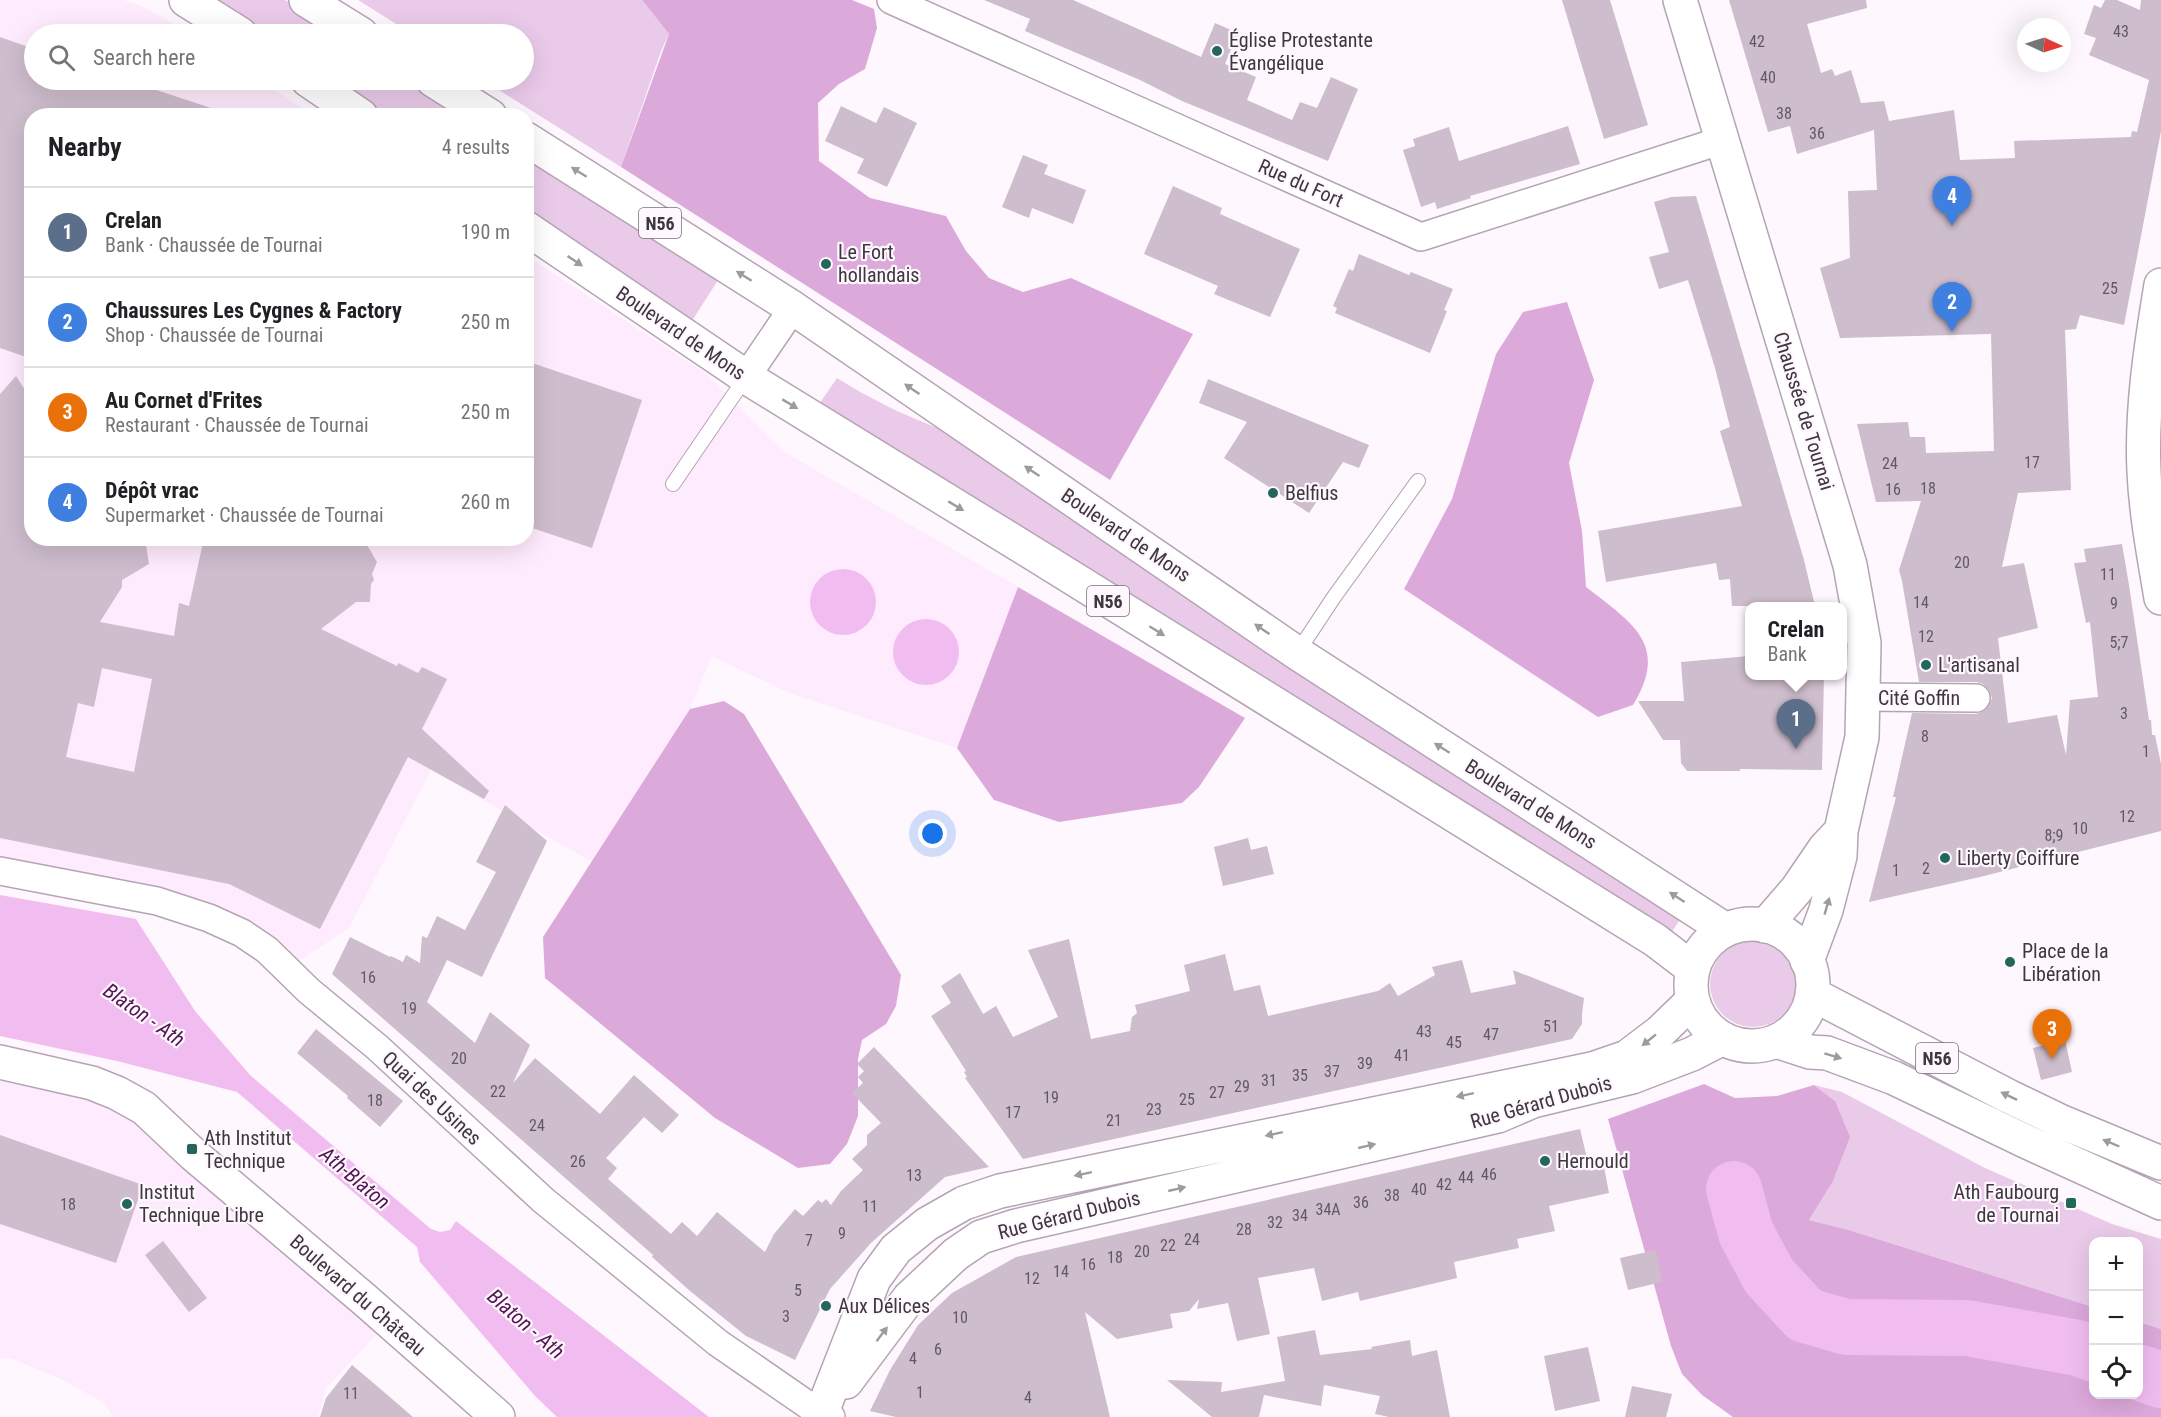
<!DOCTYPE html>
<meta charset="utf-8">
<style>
body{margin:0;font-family:"Roboto Condensed",sans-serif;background:#f6f6f6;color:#202124}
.controls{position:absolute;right:18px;bottom:18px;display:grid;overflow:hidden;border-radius:12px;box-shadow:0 6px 24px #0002}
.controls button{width:54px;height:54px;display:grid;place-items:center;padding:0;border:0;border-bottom:2px solid #e0e0e0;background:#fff;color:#202124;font:30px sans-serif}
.compass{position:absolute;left:2017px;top:18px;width:54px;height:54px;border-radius:50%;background:#fff;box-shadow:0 6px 24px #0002;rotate:94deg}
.you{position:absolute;left:933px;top:834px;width:21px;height:21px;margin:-15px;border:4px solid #fff;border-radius:50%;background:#1a73e8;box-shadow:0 0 0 9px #1a73e833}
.badge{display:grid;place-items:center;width:39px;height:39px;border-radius:50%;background:#226759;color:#fff;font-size:20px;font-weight:700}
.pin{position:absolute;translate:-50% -50px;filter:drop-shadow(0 2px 3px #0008)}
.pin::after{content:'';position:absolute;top:32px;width:21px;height:18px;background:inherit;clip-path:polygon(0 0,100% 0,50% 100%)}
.popup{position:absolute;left:1745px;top:602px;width:102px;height:78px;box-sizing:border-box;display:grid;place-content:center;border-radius:12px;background:#fff;filter:drop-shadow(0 2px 4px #0005);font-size:20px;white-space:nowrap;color:#757577}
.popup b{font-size:22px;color:#202124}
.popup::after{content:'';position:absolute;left:50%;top:100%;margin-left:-12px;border:12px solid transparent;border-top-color:#fff}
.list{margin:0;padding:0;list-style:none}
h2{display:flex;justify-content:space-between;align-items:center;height:78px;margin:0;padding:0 24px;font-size:26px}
h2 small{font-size:20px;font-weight:400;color:#757577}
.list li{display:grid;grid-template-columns:39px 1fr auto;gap:18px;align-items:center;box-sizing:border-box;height:90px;padding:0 24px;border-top:2px solid #e0e0e0}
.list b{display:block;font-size:22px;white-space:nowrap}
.list p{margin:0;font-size:20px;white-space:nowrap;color:#757577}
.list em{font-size:20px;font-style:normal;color:#757577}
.icon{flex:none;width:33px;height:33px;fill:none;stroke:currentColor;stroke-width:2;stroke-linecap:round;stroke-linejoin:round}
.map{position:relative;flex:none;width:2161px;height:1417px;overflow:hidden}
.search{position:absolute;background:#fff;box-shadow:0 6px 24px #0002;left:24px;top:24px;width:510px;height:66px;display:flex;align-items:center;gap:15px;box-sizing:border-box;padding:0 21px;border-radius:33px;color:#757577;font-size:22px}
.panel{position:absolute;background:#fff;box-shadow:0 6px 24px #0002;left:24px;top:108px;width:510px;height:438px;border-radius:24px}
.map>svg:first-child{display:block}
.built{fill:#feebfd}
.green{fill:#eacae9}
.forest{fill:#dca9db}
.water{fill:#f1bdf0}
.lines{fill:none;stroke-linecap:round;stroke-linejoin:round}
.river{stroke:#f1bdf0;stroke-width:56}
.building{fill:#cebdcd;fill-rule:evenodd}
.service-casing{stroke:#b5a4b4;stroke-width:16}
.minor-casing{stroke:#b5a4b4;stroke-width:30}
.tertiary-casing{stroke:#b5a4b4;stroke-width:36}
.secondary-casing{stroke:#b5a4b4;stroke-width:36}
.primary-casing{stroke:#b5a4b4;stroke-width:36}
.service{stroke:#fff;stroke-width:14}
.minor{stroke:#fff;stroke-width:27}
.tertiary{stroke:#fff;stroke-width:33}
.secondary{stroke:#fff;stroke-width:33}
.primary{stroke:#fff;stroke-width:33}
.oneway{fill:#9e9b9e}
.poi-dot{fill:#226759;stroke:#fef7fe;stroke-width:2}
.labels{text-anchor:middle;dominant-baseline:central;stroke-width:4.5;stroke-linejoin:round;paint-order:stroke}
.number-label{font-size:16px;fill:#625862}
.shield{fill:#fef7fe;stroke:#787178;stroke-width:1.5}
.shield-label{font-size:18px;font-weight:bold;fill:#3e373e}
.poi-label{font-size:20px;fill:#3e373e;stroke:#fef7fe;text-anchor:start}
.street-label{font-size:20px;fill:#3e373e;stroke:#fef7fe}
.water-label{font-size:21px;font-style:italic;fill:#511552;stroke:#fef7fe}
</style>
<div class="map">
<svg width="2161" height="1417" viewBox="0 0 2161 1417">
<rect width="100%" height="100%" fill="#fef7fe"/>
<path class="built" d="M0,0H123L140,5L191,34H34V80H260L312,115L32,116V538H526L527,256L705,373L786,453L1018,587L957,748L789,693L712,656L690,709L592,862L431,770L349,928L287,969L242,933L0,870Z
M0,1062L92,1083L389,1321L326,1388L318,1417H114L102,1402L63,1380L11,1358H0Z"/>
<path class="green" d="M206,0H285L339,34H260Z
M358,0H642L669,34L661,51L621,167L483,80H524V34H412Z
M328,80H409L465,115H383Z
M526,155L720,277L690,324L527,212Z
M837,378C877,403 912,419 957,435L1683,915L1667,939L817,407Z
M1710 984a43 43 0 1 1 86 0a43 43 0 1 1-86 0Z
M1814,1085L1842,1092L1985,1168L2112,1224L2161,1239V1329L2139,1322L2138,1242H2094L2093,1307L1849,1230L1809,1220L1832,1183L1835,1101Z"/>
<path class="forest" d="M642,0H852L874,9L877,28L865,69L839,84L818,103L819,161L870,198L946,216L966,251L989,278L1023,292L1071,278L1193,334L1110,480L621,167L669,34Z
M1567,302L1594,380L1569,463L1582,531L1586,587C1632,623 1670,644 1633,705L1598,717L1404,589L1452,499L1496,354L1523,312Z
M1018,587L1245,718L1199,787L1182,803L1059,822L994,800L957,748Z
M724,701L744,714L901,975L896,1006L886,1024L862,1040L858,1059V1116L847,1144L830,1164L798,1168L715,1118L545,978L543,937L690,709Z
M1704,1084L1735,1098L1777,1096L1814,1085L1835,1101L1850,1137L1832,1183L1809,1220L1849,1230L2093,1307L2094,1394H2138L2139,1322L2161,1329V1417H1733L1702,1395L1682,1374L1671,1346L1608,1119Z"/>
<path class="water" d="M810 602a33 33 0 1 1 66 0a33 33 0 1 1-66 0Z
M893 652a33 33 0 1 1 66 0a33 33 0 1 1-66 0Z
M0,895L136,919L195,1011L250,1075L431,1229L440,1232L450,1230L456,1221L709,1417H557L535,1396L420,1262L417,1247L237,1092L117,1061L0,1036Z"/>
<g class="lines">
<path class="river" d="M1734,1189L1746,1233L1769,1276L1805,1315L1846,1327L1967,1328L2078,1348L2094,1354
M2138,1372L2161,1380"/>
</g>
<path class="building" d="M984,0H1073L1201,57L1215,23L1238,33L1225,64L1256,77L1247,100L1292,120L1300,102L1317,108L1331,77L1358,89L1328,161L1182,101L1140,80L1025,31L1030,19Z
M1562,0H1610L1648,125L1604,139Z
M1729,0H1866L1867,8L1807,24L1821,73L1832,69L1835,76L1851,70L1861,103L1884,101L1889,121L1954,110L1960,160L2015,158L2014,141L2131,137L2132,131L2137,132L2149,80L2089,55L2096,38L2084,34L2094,5L2101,8L2105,0H2117L2140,10L2141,0H2161V131L2124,325L2080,315L2076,329L2065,330L2071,490L2018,493L2002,567L2024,563L2038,628L1998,638L2008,723L2057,715L2066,755L2070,700L2098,697L2090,622L2086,623L2074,563L2086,562L2084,549L2122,544L2129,585L2149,720H2151L2152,735H2155L2161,764V831L1980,877L1869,902L1896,797H1893L1912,713L1976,714L1984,711L1989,706L1992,698L1989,690L1983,684L1977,682H1919L1902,581L1899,570L1921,501L1876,502L1857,424L1908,422L1910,437H1925L1926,453L1994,451L1991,334L1840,338L1820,268L1850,258L1848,191L1877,190L1874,130L1797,154L1790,126L1768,132Z
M0,37L34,49V80H126L220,111V116H32V359L0,348Z
M841,106L876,123L884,107L917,123L887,187L857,173L864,159L825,141Z
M1568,126L1580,164L1470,196L1471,198L1437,209L1435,202L1421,207L1403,150L1415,146L1413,139L1449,127L1459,161Z
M1023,155L1048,165L1044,174L1086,190L1073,224L1032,208L1029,218L1002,207Z
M1173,186L1222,208L1220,214L1300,249L1270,317L1214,294L1218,286L1144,254Z
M1696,196L1804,560L1815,606H1732L1730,579L1719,580L1716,563L1606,582L1598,531L1742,506L1720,431L1730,427L1715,368L1688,280L1659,289L1649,257L1669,252L1654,202L1671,197Z
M1359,254L1409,275L1411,272L1453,289L1444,310L1447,311L1430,353L1335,313L1337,308L1333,306L1349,269L1353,271Z
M526,361L642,400L592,548L526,526Z
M16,376L32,401V538H145L149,564L122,580V587L100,622L174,636L179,603L189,606L204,538H363L377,562L372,574L374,580L371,584L370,602H356L321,629L397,666L398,663L418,673L422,667L447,679L422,729L489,791L484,799L408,757L320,929L229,884L0,838V394ZM102,668L152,679L134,772L66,757L78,703L94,707Z
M1208,379L1369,445L1359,468L1343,462L1309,513L1224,458L1247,422L1199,403Z
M1749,656V675H1824L1822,770L1740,769V771H1687L1681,763L1680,740H1663L1638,701H1684L1681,662Z
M505,805L547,841L482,977L447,960L427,1002L475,1043L490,1012L530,1045L513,1083L535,1058L600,1114L634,1075L679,1115L662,1133L644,1117L606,1158L617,1168L608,1179L671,1234L682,1222L697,1236L717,1212L765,1252L774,1234L795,1209L803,1216L818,1200L822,1203L826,1199L831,1205L841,1191L863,1170L852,1159L867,1145V1135L881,1123L852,1093L863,1083L858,1077L864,1071L857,1064L874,1047L989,1167L945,1177L871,1243L830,1289L795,1360L746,1336L690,1291L652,1257L653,1255L332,974L350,937L390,957L391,956L403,962L406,955L420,963L422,936L427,938L437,916L465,930L496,872L476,862Z
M1248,838L1251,850L1267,846L1274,874L1223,886L1214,847Z
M1069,939L1091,1039L1130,1031L1132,1017L1137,1013L1135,1005L1190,991L1184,965L1225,954L1234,991L1260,985L1268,1016L1378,991L1390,983L1398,996L1435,975L1432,967L1462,960L1471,993L1516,984L1513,970L1584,998L1582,1014V1024L1572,1039L1023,1159L965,1078L967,1077L964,1072L966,1071L931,1016L951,1003L941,986L960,973L983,1014L996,1006L1013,1037L1058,1017L1028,950Z
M316,1029L403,1101L380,1127L347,1098L348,1096L297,1053Z
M2065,1040L2072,1072L2041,1080L2033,1048Z
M1580,1129L1590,1171L1604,1167L1609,1193L1549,1206L1555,1231L1517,1239L1519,1248L1454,1262L1457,1278L1360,1301L1358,1292L1322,1301L1314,1268L1258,1278L1270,1334L1237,1341L1228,1303L1197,1309L1199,1299L1189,1311L1170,1314L1173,1328L1117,1339L1085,1312L1110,1417H896L870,1411L890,1370L918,1325L952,1293L1016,1257Z
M0,1135L143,1185L116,1263L0,1224Z
M163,1241L207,1298L189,1312L145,1255Z
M1656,1250L1662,1282L1628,1290L1620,1258Z
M1315,1330L1320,1355L1372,1349L1371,1347L1410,1340L1412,1356L1437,1350L1450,1417H1389L1375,1414L1380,1396L1324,1385L1321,1406L1264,1395L1259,1417H1212L1167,1380L1222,1382L1221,1392L1285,1381L1277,1337Z
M1588,1347L1600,1401L1555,1411L1544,1356Z
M352,1365L377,1386L413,1417H320L326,1398Z
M1632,1386L1672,1394L1666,1417H1625Z"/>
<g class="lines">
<defs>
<path id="service" d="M673,484L746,377
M1297,653L1334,597L1418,481"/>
<path id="minor" d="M891,0L1421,237L1723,140
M746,377L793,308
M1863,697L1976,698
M0,871L157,901L209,918L242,933L267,950L309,991L377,1047L543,1200L718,1343L821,1414L831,1417"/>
<path id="tertiary" d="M0,1062L92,1083L117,1093L144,1108L194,1155L365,1300L498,1417
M846,1382L909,1298L956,1254L981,1237L1016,1226L1498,1116L1533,1101L1632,1077L1692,1054L1721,1039
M820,1417L874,1279L896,1249L927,1224L964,1203L1000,1191L1592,1069L1627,1057L1660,1032L1692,1001"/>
<path id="secondary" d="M1680,0L1850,565L1864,643L1862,737L1841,831L1840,856L1826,910L1807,961
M2161,285C2151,346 2141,409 2144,472C2146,514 2154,556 2161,598
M1765,926L1797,889L1825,848L1841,831"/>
<path id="primary" d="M186,0L240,34
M306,0L361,34
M308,80L361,116
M433,80L490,116
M526,139L793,308L1297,653L1726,930
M526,228L746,377L1034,554L1655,940L1693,969
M1691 985a61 61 0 1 1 122 0a61 61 0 1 1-122 0Z
M1812,994L2008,1096L2062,1122L2161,1163
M1776,1041L1810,1052L1827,1053L1894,1078L2025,1141L2161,1203"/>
</defs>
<use href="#service" class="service-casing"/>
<use href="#minor" class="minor-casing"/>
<use href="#tertiary" class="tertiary-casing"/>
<use href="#secondary" class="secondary-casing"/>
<use href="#primary" class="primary-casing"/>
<use href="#service" class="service"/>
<use href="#minor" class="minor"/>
<use href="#tertiary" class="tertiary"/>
<use href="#secondary" class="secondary"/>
<use href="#primary" class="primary"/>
</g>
<defs><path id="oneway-solid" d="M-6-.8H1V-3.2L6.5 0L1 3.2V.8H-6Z" transform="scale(1.5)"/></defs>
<g class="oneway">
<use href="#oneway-solid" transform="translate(579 172) rotate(-148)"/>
<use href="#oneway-solid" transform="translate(575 261) rotate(34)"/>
<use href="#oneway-solid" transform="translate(744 276) rotate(-148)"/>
<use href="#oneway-solid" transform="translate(912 389) rotate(-146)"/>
<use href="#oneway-solid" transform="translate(790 404) rotate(31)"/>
<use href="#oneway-solid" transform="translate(1032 471) rotate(-146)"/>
<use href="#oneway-solid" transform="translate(956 506) rotate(31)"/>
<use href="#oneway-solid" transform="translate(1262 629) rotate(-146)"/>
<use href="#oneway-solid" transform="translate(1157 631) rotate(32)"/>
<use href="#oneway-solid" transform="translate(1442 748) rotate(-148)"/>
<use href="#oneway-solid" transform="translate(1677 897) rotate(-147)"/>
<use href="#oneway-solid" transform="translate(1827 906) rotate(-74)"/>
<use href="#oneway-solid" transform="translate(1649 1040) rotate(141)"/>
<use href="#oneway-solid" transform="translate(1833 1056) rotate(17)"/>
<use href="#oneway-solid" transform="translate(1465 1095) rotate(168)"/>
<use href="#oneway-solid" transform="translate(2009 1096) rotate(-154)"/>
<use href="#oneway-solid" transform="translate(1274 1134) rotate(168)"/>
<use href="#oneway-solid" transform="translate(2111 1143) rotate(-157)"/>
<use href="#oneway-solid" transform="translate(1367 1146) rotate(-13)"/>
<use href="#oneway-solid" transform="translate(1083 1174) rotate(168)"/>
<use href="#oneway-solid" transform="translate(1177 1189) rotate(-13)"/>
<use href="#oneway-solid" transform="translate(882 1334) rotate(-53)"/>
</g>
<g class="poi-dot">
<circle cx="1217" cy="51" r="6"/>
<circle cx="826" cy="264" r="6"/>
<circle cx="1273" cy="493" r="6"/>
<circle cx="1926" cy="665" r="6"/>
<circle cx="1945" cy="858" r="6"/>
<circle cx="2010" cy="962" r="6"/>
<rect x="186" y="1143" width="12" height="12" rx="3"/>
<circle cx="1545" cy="1161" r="6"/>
<rect x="2065" y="1197" width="12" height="12" rx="3"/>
<circle cx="127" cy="1204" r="6"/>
<circle cx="826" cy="1306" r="6"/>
</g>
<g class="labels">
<g class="number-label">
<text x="2121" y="31">43</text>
<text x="1757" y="41">42</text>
<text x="1768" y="77">40</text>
<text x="1784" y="113">38</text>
<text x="1817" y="133">36</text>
<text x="2110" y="288">25</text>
<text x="2032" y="462">17</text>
<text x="1890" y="463">24</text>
<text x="1928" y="488">18</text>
<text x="1893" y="489">16</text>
<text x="1962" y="562">20</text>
<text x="2108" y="574">11</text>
<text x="1921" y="602">14</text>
<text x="2114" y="603">9</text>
<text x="1926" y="636">12</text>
<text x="2119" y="642">5;7</text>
<text x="2124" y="713">3</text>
<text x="1925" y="736">8</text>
<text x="2146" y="751">1</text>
<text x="2127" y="816">12</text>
<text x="2080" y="828">10</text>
<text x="2054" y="835">8;9</text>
<text x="1926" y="868">2</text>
<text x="1896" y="870">1</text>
<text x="368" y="977">16</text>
<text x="409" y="1008">19</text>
<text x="1551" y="1026">51</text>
<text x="1424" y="1031">43</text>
<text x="1491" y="1034">47</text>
<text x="1454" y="1042">45</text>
<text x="1402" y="1055">41</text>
<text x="459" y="1058">20</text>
<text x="1365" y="1063">39</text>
<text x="1332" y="1071">37</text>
<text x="1300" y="1075">35</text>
<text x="1269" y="1080">31</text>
<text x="1242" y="1086">29</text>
<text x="498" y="1091">22</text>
<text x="1217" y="1092">27</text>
<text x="1051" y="1097">19</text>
<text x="1187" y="1099">25</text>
<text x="375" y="1100">18</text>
<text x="1154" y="1109">23</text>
<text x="1013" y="1112">17</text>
<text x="1114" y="1120">21</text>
<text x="537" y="1125">24</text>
<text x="578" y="1161">26</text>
<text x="1489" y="1174">46</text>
<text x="914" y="1175">13</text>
<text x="1466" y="1177">44</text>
<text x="1444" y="1184">42</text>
<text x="1419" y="1189">40</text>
<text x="1392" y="1195">38</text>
<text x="1361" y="1202">36</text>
<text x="68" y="1204">18</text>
<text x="870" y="1206">11</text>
<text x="1328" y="1209">34A</text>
<text x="1300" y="1215">34</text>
<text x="1275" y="1222">32</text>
<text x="1244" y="1229">28</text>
<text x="842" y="1233">9</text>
<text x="1192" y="1239">24</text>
<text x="809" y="1240">7</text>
<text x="1168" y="1245">22</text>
<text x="1142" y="1251">20</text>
<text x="1115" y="1257">18</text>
<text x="1088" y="1264">16</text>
<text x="1061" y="1271">14</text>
<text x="1032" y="1278">12</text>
<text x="798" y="1290">5</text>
<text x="786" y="1316">3</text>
<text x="960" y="1317">10</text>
<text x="938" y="1349">6</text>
<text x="913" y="1358">4</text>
<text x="920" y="1392">1</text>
<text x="351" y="1393">11</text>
<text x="1028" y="1397">4</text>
</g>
<g class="shield">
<rect x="639" y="208" width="42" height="30" rx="4.5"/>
<rect x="1087" y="586" width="42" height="30" rx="4.5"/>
<rect x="1916" y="1043" width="42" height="30" rx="4.5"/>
</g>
<g class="shield-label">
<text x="660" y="223">N56</text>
<text x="1108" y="601">N56</text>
<text x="1937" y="1058">N56</text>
</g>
<g class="poi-label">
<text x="1229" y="40">Église Protestante<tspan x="1229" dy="23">Évangélique</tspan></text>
<text x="838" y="252">Le Fort<tspan x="838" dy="23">hollandais</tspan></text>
<text x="1285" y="493">Belfius</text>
<text x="1938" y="665">L'artisanal</text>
<text x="1957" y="858">Liberty Coiffure</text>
<text x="2022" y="951">Place de la<tspan x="2022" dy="23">Libération</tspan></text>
<text x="204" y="1138">Ath Institut<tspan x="204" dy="23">Technique</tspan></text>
<text x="1557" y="1161">Hernould</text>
<text x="139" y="1192">Institut<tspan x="139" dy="23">Technique Libre</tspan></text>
<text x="2059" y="1192" text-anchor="end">Ath Faubourg<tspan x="2059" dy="23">de Tournai</tspan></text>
<text x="838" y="1306">Aux Délices</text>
</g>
<g class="street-label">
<text transform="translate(1301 183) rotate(24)">Rue du Fort</text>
<text transform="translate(681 333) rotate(34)">Boulevard de Mons</text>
<text transform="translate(1804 411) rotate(73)">Chaussée de Tournai</text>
<text transform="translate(1126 535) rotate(34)">Boulevard de Mons</text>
<text x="1919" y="698">Cité Goffin</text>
<text transform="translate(1531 804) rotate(32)">Boulevard de Mons</text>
<text transform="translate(432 1098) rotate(43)">Quai des Usines</text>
<text transform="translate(1541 1102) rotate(-16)">Rue Gérard Dubois</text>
<text transform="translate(1069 1215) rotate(-14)">Rue Gérard Dubois</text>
<text transform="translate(358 1295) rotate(41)">Boulevard du Château</text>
</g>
<g class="water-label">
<text transform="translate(144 1015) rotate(35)">Blaton - Ath</text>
<text transform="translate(355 1178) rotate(40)">Ath-Blaton</text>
<text transform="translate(526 1324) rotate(41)">Blaton - Ath</text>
</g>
</g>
</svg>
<div class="controls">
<button>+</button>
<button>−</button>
<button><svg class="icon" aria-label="locate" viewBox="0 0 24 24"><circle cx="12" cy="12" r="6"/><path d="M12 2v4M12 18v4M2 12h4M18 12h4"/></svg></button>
</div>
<svg class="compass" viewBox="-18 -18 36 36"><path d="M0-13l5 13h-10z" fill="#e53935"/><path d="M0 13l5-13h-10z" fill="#757577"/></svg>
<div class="you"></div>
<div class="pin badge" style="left:1796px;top:749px;background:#5c6f8a">1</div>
<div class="popup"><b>Crelan</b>Bank</div>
<div class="pin badge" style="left:1952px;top:332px;background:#3f7fe0">2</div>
<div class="pin badge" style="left:2052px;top:1059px;background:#e8710a">3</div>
<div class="pin badge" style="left:1952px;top:226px;background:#3f7fe0">4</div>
<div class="search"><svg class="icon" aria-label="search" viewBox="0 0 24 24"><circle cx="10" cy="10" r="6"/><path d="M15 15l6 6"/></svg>Search here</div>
<section class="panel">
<h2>Nearby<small>4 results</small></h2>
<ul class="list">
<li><span class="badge" style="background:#5c6f8a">1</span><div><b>Crelan</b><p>Bank · Chaussée de Tournai</p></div><em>190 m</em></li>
<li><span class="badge" style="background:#3f7fe0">2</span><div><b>Chaussures Les Cygnes &amp; Factory</b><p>Shop · Chaussée de Tournai</p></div><em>250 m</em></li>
<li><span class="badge" style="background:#e8710a">3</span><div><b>Au Cornet d'Frites</b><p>Restaurant · Chaussée de Tournai</p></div><em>250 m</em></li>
<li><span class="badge" style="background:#3f7fe0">4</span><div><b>Dépôt vrac</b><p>Supermarket · Chaussée de Tournai</p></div><em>260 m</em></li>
</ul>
</section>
</div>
